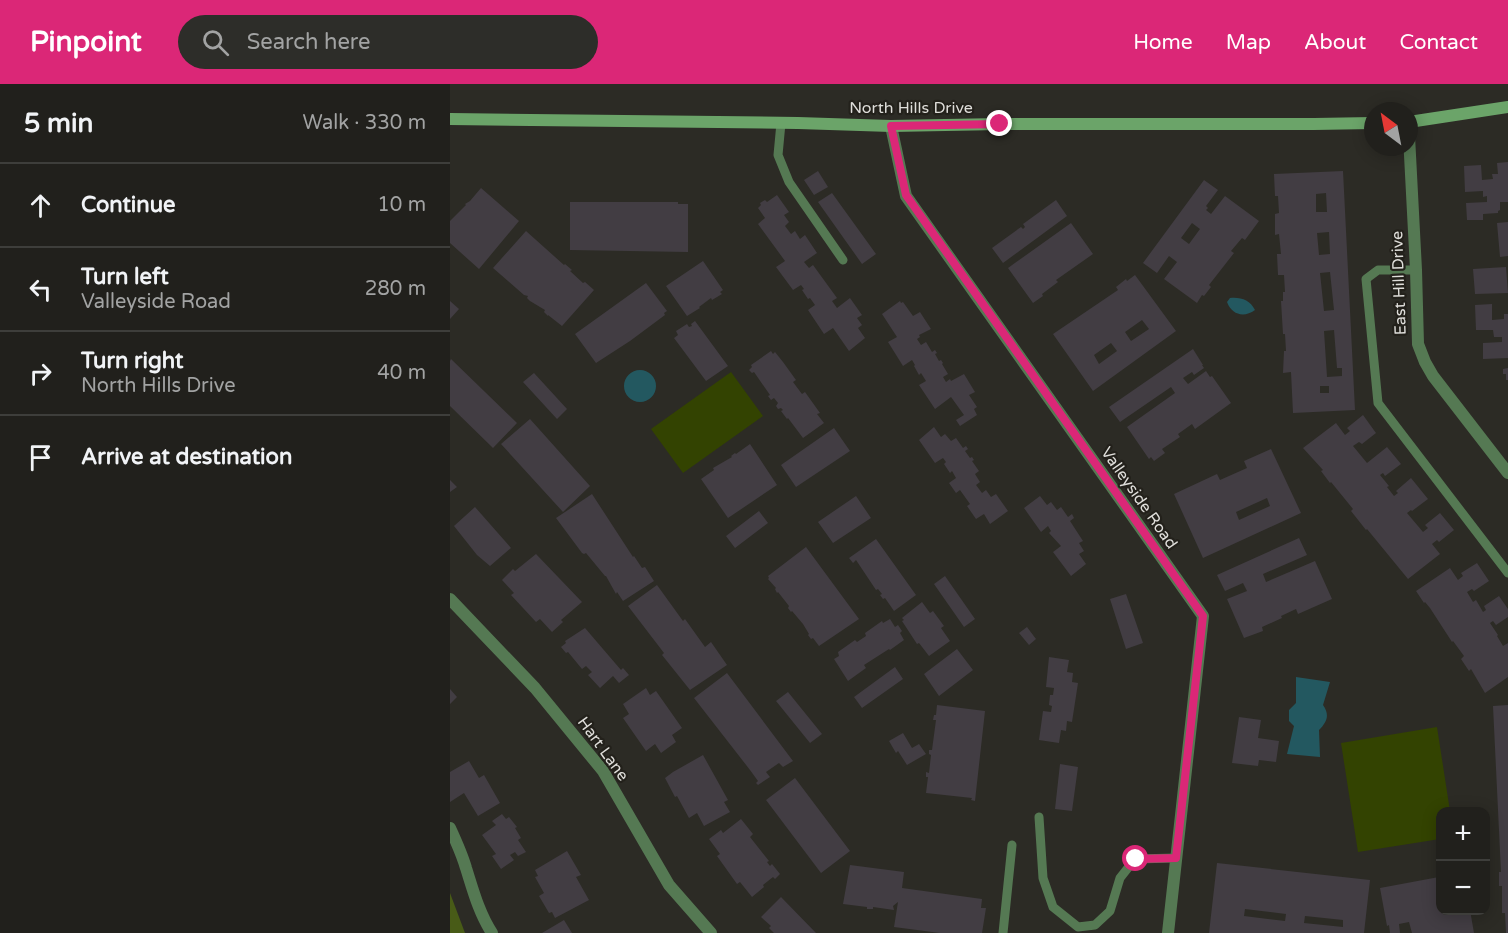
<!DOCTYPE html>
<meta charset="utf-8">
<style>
body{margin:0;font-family:"Varela Round",sans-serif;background:#2d2d29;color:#f1f3f6}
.controls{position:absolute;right:18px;bottom:18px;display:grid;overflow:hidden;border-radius:12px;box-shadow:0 3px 15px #0003}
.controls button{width:54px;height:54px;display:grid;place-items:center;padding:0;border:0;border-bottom:2px solid #3e3e3b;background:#21201c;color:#f1f3f6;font:30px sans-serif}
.compass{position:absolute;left:914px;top:18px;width:54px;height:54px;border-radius:50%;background:#21201c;box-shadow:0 3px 15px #0003;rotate:328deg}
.stop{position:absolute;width:18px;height:18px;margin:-14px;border:4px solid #db2777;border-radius:50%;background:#fff}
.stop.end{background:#db2777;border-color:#fff;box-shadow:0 2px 6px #0008}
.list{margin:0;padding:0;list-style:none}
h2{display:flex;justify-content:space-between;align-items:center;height:78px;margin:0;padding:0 24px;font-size:26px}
h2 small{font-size:20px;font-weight:400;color:#a2a3a3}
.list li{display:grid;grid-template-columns:39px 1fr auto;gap:18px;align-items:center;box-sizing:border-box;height:84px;padding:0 24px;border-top:2px solid #3e3e3b}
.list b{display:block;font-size:22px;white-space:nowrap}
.list p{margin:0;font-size:20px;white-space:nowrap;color:#a2a3a3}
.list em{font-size:20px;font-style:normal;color:#a2a3a3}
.icon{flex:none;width:33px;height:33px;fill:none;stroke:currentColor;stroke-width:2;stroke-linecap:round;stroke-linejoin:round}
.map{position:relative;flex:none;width:1058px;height:849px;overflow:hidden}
header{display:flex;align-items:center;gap:36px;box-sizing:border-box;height:84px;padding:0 30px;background:#db2777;color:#fff}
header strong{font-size:28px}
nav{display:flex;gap:33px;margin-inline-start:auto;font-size:21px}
.search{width:420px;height:54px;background:#2d2d29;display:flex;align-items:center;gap:15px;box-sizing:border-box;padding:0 21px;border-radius:33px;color:#a2a3a3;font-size:22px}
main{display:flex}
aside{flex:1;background:#21201c}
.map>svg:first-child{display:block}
.green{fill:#334301}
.forest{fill:#485b17}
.water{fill:#235860}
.building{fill:#423d43;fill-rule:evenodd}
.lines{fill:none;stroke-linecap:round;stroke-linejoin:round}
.lane{stroke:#557953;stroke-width:9}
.street{stroke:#557953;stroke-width:12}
.secondary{stroke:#6ba469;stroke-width:12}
.route{stroke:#db2777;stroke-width:8}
.labels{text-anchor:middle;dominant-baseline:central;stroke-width:4.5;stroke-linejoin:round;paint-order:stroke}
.street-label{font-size:16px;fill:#dfdeda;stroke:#23211b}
</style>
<header>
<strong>Pinpoint</strong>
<div class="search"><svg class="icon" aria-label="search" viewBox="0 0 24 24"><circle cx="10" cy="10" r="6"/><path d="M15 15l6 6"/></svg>Search here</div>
<nav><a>Home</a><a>Map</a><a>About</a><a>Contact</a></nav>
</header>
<main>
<aside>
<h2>5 min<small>Walk · 330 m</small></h2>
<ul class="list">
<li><svg class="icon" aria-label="ahead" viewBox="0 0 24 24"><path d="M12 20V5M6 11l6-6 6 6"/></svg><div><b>Continue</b></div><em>10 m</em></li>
<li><svg class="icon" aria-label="left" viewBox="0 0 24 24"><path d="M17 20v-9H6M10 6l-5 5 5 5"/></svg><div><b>Turn left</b><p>Valleyside Road</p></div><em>280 m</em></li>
<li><svg class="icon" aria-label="right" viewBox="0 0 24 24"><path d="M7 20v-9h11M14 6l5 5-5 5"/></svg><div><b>Turn right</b><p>North Hills Drive</p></div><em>40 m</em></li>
<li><svg class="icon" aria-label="arrive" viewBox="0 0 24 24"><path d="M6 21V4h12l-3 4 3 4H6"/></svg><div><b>Arrive at destination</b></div></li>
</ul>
</aside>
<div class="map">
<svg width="1058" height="849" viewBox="0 0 1058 849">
<rect width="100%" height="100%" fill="#2c2b25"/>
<path class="green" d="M281,288L313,332L233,389L201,345Z
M987,643L1000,727L990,728V755L908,768L891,659Z"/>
<path class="forest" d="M0,809L15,849H0Z"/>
<path class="water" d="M780,214C791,213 800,216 805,226C794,234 782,231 777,218Z
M174 302a16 16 0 1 1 32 0a16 16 0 1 1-32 0Z
M846,593L880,598L873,621C880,631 877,638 869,646L870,673L837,670L844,642L839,637V626L846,619Z"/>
<path class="building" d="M1058,78V118H1050V126L1048,127V129L1033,130V136H1017L1016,119L1037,118V112L1033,113V107L1015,108L1014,82L1031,81L1032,96L1043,95L1042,90H1048L1047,79Z
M368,87L378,103L364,111L354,96Z
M893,87L905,326L843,329L841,288L833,289L834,267H836L835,250H833L831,217H833V208H835L834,191H828L827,170H831L829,150L825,151V130L829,129L828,112H825L824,90ZM876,109L877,128H866V110ZM879,148L880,170L869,171L867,149ZM880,188L884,226L874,227L870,189ZM884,246L887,284H892V292L877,293L874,247ZM870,302H879V309H870Z
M754,96L768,106L756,122L758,124L756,126L761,130L775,112L809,137L795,156L792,154L781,167L784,169L759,201L761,203L754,212L752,211L747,219L714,195L727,178L719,172L707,189L693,179ZM742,139L750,145L739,160L731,154Z
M31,104L69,137L29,185L0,159V137L16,121L15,120L20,117Z
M382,109L426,170L412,180L368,118Z
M327,111L339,128L334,131L339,138L335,142L341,150L345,147L350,155L355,151L367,169L354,178L359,184L363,181L387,214L382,217L387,224L400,214L412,231L407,234L412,241L408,244L415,254L399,267L383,244L374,250L358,226L365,221L360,214L358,215L352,206L354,205L351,201L343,206L326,183L335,177L308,140L315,134L308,124L311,121L310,119L315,116L317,118Z
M606,116L617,132L553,179L542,164L571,143L573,145L575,143L573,140Z
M120,118H228V120H238V168L120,166Z
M1058,138V172L1050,173L1047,139Z
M621,139L643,170L606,196L608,198L592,210L593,212L583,219L558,184Z
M76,147L114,181L115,180L122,186L120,187L133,199L135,198L144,206L112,242L98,231V232L94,228L95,226L80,217L77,214L78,212L74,211L43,184Z
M253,177L273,206L270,208L272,210L262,216L261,214L249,223L250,224L237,232L216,202Z
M1056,183L1058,209L1025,210L1023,185Z
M685,191L726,247L643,307L603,250L668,206L666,203L676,195L677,197ZM692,236L699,245L681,257L675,248ZM661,259L667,267L649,280L644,271Z
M196,199L217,227L214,229L215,231L180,257L146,279L125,250Z
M0,217L9,225L0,235Z
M450,217L451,219L453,218L463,232L470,228L481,245L469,251L470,253L467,255L471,261L476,258L482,268L485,266L487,269L485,270L489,277L491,276L493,279L492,280L498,290L493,293L496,298L500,295L501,297L514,290L525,308L519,311L527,323L524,325L527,331L510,342L506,336L514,331L501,313L485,325L469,301L476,297L471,289L469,291L464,282L465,281L462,276L453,282L438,258L447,253L432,230Z
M1042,220V236L1054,235V230H1058V274L1033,275V259L1052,258V253H1044L1043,246H1026L1025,221Z
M245,237L278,282L256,297L224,254L228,251L226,247L237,240L239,243L242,242L241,240Z
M743,265L753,281H752L754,284L744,291L742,288L733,294L738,300L756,287L760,293L762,292L781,319L745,345L742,340L728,350L730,353L712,365L715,369L704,377L701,373L699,375L677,343L725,309L721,303L670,338L659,323Z
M321,267L323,270L325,268L333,278L346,296L343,298L352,310L355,308L370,329L367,330L374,339L353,354L338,334L337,335L331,327L333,326L331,324L328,325L326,322L328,319L324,314L321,316L318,312L320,311L304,288L302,289L299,286L302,283L301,281Z
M1,275L67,339L43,364L0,322V277Z
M1058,284V296H1056V290H1053V285Z
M84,289L117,325L107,335L73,298Z
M913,331L926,349L912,360L909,358L903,362L917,379L937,363L951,380L935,392L933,389L930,391L939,402L937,403L944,412L948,409L946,407L961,394L978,415L962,427L961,426L957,429L973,448L978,444L975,441L990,429L1004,446L989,458L987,456L982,460L990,470L958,495L917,445L916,446L901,427L903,425L881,398L880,399L871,387L873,386L853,364L886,339L895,351L900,347L897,344Z
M80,335L140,402L113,428L51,360Z
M484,343L491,353L495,350L501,357L506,354L513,364L516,362L518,365L515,367L520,374L522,373L524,376L522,377L529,387L525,390L530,398L526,401L532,409L536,406L541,413L546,410L558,427L540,440L534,430L526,435L517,422L520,420L510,406L506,409L499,399L506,394L502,387L500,389L494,380L496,378L493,374L485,379L469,356Z
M384,344L400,367L346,403L331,381Z
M300,360L327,401L278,434L251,395L264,386L263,384L282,373L281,372L285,369L286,370Z
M821,365L851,429L753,474L724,410L767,390L770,396L797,384L794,377ZM817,414L820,422L789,436L786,428Z
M0,396L7,403L0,408Z
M142,410L183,473L184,472L192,484L195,483L204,497L173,517L167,508L166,510L156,492H155L136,469L134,470L132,469L106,434Z
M406,412L421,434L383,459L368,438Z
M590,412L597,421L601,418L607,426L611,423L618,433L622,430L624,434L620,437L633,457L629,459L634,467L629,470L636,480L621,492L603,468L611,462L599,449L601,447L598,442L591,448L574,424Z
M25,423L61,464L40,482L27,471L4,442Z
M309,427L318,439L285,464L276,452Z
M849,454L857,471L813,490L816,498L865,477L882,515L848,530L846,525L831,532L832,534L812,543L813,547L794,554L777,515L797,507L793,499L775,507L767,491Z
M426,455L466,511L444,527L435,514L433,515L430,511L432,510L428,505L426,506L406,476L403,479L399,474Z
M356,463L409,535L369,562L363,554L361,555L358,551L359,550L353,540L342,527L341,528L338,524L339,522L328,508L327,509L325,505L326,504L318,495L319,494L318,492Z
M86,470L132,518L111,536L113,538L102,548L90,535L86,538L61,511L64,509L52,496L63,485L65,487Z
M1027,479L1039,497L1024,507L1022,505L1017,508L1023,518L1026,516L1033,528L1036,526L1034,522L1049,512L1058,525V533L1046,541L1043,537L1040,539L1048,551L1047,552L1053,562L1058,559V593L1035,609L1021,585L1019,587L1011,575L1014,572L1003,557L1002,558L980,524L975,518L974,519L966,507L1000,484L1008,496L1013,492L1011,489Z
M495,492L525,535L514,543L484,500Z
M207,501L233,537L235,535L255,563L261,558L277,581L240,606L212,571L214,569L178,522Z
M676,510L693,559L676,565L660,515Z
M472,518L480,529L483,527L494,542L491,544L500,557L479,572L469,559L467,560L452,537L454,536L452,534Z
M440,535L445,543L448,541L452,547L450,549L454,556L440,566L439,565L414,581L416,584L398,597L384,575L389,572L388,568L405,556L407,558L416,552L415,549L432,537L433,539Z
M577,543L586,555L579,561L569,549Z
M135,544L171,586L173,584L179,591L169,599L163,592L150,604L138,591L142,588L136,582L132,585L118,568L116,569L111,563L116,559L115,557Z
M507,565L523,586L489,612L474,590Z
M599,573L619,576L617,588L623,589L622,598L628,599L622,638L617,637L616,647L611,646L609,659L589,656L593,627L601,628L602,622L599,621L600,611H603L604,604L596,603Z
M445,583L453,595L412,624L404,613Z
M277,589L343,677L333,683L329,679L316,688L320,693L308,701L306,699L308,697L300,686L244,614Z
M196,604L200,611L206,607L232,644L222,651L226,658L211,669L205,660L196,667L173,634L179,630L173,620Z
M0,605L7,613L0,620Z
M338,608L372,650L360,659L326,617Z
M487,621L535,627L525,717L521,716L522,714L476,709L478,693H476V688L479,689L481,671L479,670V666H482L486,636H483L484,631H486Z
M1058,621V849H1056L1055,829H1052V802H1049V788H1051L1043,622Z
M789,633L811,636L808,654L829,657L826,678L809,676L808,682L782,679Z
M453,649L462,664L469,660L476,670L457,681L448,667L446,669L439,657Z
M253,671L278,716L274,718L280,728L254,742L247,729L239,734L227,712L225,713L215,694L223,688Z
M19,677L29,694L34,691L50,719L28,732L14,709L0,718V688Z
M610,680L628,683L622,727L605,725Z
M345,694L400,767L371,789L316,716Z
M52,730L56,735L59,733L67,743L65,744L71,754L68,756L76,768L68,772L65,768L60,771L64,776L51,785L42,772L46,770L32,751L46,741L42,737Z
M291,735L303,750L300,753L319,777L317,778L320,782L322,780L330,790L325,795L323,793L313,801L314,803L302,813L290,798L287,800L267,772L270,770L259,755L271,746L273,749Z
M117,767L131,791L126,793L139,816L105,834L102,828L99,829L89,812L94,809L85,793L88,792L85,786Z
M767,779L920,796L914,849H759ZM795,825L836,830L835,837L794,832ZM855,832L893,836V843L854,839Z
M400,781L454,788L452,804L532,815L531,824H536L532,849H490L444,843L448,818L443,822L444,826L423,823V825H417V823L393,820Z
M988,790H990V826H1020L1024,849H962L959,838L949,840L950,849H940L939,841L937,842L930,804L989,793Z
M331,813L366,849H324L319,844L321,842L311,833Z
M114,836L122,849H92Z"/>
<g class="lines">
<path class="lane" d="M331,39L328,71L339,98L393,176
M966,186H928L916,195L928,319L1058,489
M589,733L593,794L603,823L628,843L645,841L660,827L670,794L685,775L726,774
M553,849L562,761"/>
<path class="street" d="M441,42L456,112L753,532L718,849
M959,52L966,186L968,260L975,278L983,292L1058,389
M0,515L85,604L153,687L219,801L261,849
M0,744C6,757 12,770 16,784C23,806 29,829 42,849"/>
<path class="secondary" d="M0,35L348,39L441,42L550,40H864L923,39
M959,38L1058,23"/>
</g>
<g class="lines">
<path class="route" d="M550,40L441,42L456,111L753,532L726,774L686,775"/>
</g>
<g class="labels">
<g class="street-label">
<text x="461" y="24">North Hills Drive</text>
<text transform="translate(949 199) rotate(-92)">East Hill Drive</text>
<text transform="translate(689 414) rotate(55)">Valleyside Road</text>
<text transform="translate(153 665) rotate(54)">Hart Lane</text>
</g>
</g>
</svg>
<div class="controls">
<button>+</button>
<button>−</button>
</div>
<svg class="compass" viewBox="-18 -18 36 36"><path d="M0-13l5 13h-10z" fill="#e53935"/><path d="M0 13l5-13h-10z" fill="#a2a3a3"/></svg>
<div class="stop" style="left:686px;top:775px"></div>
<div class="stop end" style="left:550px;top:40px"></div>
</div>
</main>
